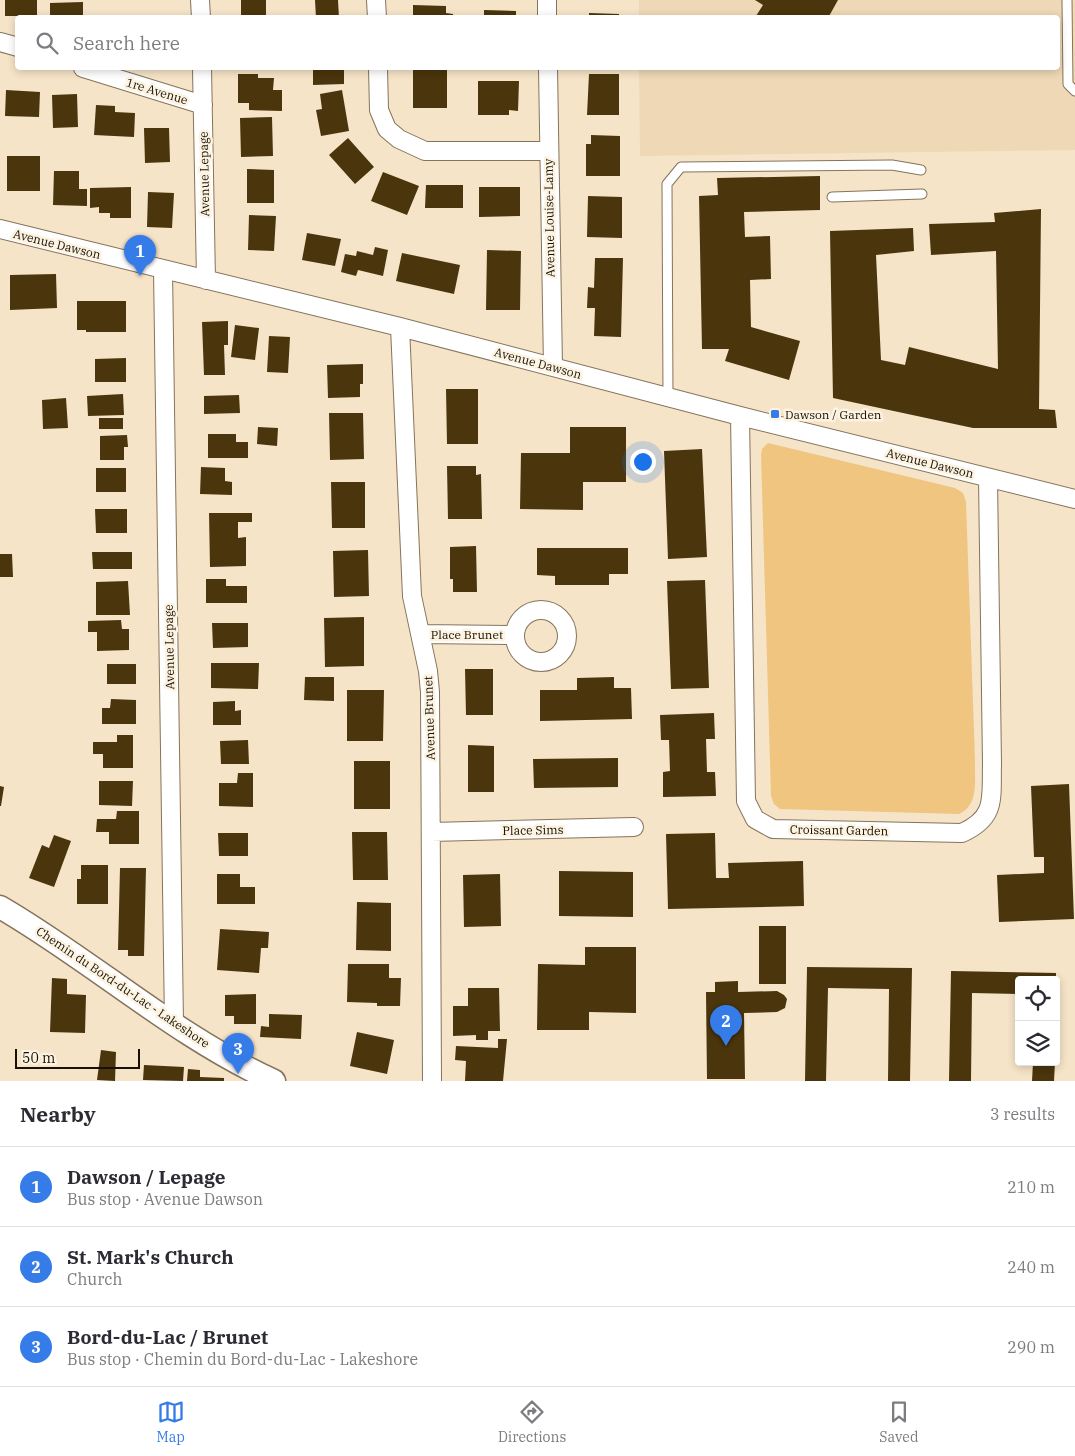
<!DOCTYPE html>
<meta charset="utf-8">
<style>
body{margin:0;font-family:"IBM Plex Serif",serif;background:#f7f7f7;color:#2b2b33}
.controls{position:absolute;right:15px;bottom:15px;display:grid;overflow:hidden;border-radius:5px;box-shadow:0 2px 8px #0003}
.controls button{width:45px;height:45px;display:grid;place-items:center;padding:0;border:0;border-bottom:1px solid #e1e1e2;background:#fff;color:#2b2b33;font:25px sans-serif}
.scale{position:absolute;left:15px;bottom:12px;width:125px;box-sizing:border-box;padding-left:5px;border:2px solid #171007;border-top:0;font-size:14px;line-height:18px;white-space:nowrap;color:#171007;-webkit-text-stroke:4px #fdf3e1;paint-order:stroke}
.you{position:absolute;left:642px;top:461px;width:18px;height:18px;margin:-12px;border:4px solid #fff;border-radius:50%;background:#1a73e8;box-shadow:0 0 0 8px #1a73e833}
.badge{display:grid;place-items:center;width:32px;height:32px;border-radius:50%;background:#367ce9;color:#fff;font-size:16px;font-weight:700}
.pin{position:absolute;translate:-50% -41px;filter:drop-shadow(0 1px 2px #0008)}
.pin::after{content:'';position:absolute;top:26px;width:18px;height:15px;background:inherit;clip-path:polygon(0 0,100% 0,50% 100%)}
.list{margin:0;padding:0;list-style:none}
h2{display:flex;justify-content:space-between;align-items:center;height:65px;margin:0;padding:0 20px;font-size:21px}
h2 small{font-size:16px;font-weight:400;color:#7c7c81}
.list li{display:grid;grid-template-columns:32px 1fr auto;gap:15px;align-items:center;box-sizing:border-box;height:80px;padding:0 20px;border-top:1px solid #e1e1e2}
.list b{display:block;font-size:19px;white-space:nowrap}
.list p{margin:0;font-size:16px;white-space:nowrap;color:#7c7c81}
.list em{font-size:16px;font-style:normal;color:#7c7c81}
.icon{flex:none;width:28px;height:28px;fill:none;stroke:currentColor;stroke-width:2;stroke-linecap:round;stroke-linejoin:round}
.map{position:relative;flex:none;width:1075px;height:1081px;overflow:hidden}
.search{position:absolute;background:#fff;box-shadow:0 2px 8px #0003;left:15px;right:15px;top:15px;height:55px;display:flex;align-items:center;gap:12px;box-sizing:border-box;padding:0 18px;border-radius:5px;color:#7c7c81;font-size:19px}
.sheet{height:305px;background:#fff}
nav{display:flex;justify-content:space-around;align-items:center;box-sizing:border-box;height:70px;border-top:1px solid #e1e1e2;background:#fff;font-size:14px;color:#7c7c81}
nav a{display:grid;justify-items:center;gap:2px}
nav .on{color:#367ce9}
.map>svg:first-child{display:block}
.built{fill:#eed8b5}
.green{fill:#efc580}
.building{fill:#4a350c}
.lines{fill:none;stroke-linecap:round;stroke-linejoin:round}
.service-casing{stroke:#85745b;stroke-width:11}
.minor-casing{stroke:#85745b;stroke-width:20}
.tertiary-casing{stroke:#85745b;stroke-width:25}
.service{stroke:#fff;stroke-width:9}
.minor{stroke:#fff;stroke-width:18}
.tertiary{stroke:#fff;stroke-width:22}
.poi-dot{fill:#367ce9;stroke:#fdf3e1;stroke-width:2}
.labels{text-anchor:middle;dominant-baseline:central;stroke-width:5;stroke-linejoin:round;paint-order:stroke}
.street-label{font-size:12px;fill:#171007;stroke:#fdf3e1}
.poi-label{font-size:12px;fill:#171007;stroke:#fdf3e1;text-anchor:start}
</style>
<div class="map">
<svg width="1075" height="1081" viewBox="0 0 1075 1081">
<rect width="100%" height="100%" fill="#f6e4c8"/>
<path class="built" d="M639,0H1075V150L640,156L639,68H1058V18H639Z"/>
<path class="green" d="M768,443L955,488L963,493L966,502L975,760C974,779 980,805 959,814L780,809L774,804L771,796L761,455L762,449Z"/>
<path class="building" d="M5,0H37V16H5Z
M241,0H266V18H241Z
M315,0H338L339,18H316Z
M755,0H838L828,18H760L756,16L763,5Z
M83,2V18H50V3Z
M413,5L446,6V13L453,14V18H413Z
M484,10L516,11V18H484Z
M589,13L619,14V18H589Z
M313,68H344V84L313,85Z
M413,68H447V108H413Z
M238,74H258V78H274L273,90H282V111L249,110V103H238Z
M589,74H619V115H587Z
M478,81H519L518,111L509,110V115H478Z
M6,90L40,92L39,117L5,116Z
M342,90L349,131L321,136L316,110L322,109L320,94Z
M77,94L78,127L53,128L52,95Z
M96,105L115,106V112L135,113L134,137L94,135Z
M272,117L273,156L241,157L240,118Z
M144,128H169L170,162L145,163Z
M591,135L620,136V176H586V144H591Z
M348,138L374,167L355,184L329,155Z
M7,156H40V191H7Z
M247,169L274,170V203H247Z
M54,171H79V189H87V206L53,205Z
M383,172L419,186L407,215L371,201Z
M820,176V210L744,212L745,237L770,236L771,279L750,280L751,327L800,341L789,380L725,361L729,349H702L699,196L718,195L717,178Z
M426,185H463V208H425Z
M131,187V218H110V213H99V207L90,208V188Z
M479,187H520V216L479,217Z
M148,192L174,193L172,228L147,227Z
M588,196L622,197V238L587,237Z
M1041,209L1039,409L1055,410L1057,428H973L833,398L830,231L913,228L914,251L876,255L881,360L905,365L909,347L998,369L996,251L931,255L929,224L995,222L994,213Z
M249,215L276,216L274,251L248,250Z
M307,233L341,239L335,266L302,260Z
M375,247L388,250L383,276L358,270L356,276L341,272L345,254L356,256L357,251L373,255Z
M487,250L521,251L520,310H486Z
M402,253L460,265L454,294L396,281Z
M595,258H623L621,337L594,336L595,308H587L588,287L594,288Z
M56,274L57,308L10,310V275Z
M77,301H126V332H86V330H77Z
M228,321V345H224L225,375H204L202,322Z
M235,325L259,328L255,360L231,357Z
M269,336L290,337L288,373L267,372Z
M126,358V382H95V359Z
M363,364V384H360V397L328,398L327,365Z
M446,389H478V444H447Z
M123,394L124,415L88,416L87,396Z
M239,395L240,413L204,414V396Z
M66,398L68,428L43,429L42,400Z
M329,413H363L364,459L330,460Z
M99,418H123V429H99Z
M258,427L278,428L277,446L257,444Z
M570,427H626V482H583V510L520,509L521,453H570Z
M208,434H236V442H248V458H208Z
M127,435L128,447H124V460H100V436Z
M702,449L707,557L668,559L664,451Z
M447,466H476V475L481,474L482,519H448Z
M201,467L225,468V481L232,482V495L200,494Z
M96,468H126V492H96Z
M331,482H365V528H332Z
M95,509H127V533H96Z
M209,513H252V522H238V538L246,537V566L210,567Z
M476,546L477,592H453V579H450V547Z
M537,548H628V574H609V585H555V576L537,575Z
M368,550L369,596L334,597L333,551Z
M92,552H132V569H93Z
M0,554H12L13,577H0Z
M206,579H226V586H247V603H206Z
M705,580L709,688L671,689L667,581Z
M128,581L130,615H96V582Z
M364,617V666L325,667L324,618Z
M121,620L122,629H129V650L97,651V632H88V621Z
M212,623H248V647L213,648Z
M211,663H259L258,689L211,688Z
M107,664H136V684H107Z
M465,669H493V715H466Z
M305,677H334V701L304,700Z
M614,677V688H631L632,719L540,721V690H577V678Z
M347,690H384L383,741H347Z
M111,699L136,700V724H102V708H110Z
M235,701V711L241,710V725H213V702Z
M714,713L715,739H706L707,772H715L716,796L663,797V772L670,771L669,740H661L660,715Z
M117,735H133V768H103V754H93V742H117Z
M248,740L249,764H221L220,741Z
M468,745L494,746V792H468Z
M618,758V787L534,788L533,759Z
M354,761H390V809H354Z
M238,773H253V807L219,806V783H237Z
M99,781H133L132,806L99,805Z
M1069,784L1074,919L999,922L997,875L1044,873V857H1034L1031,786Z
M0,786L4,787L1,806H0Z
M117,811H139V844H109V832H96L97,819H116Z
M352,832H387L388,880H353Z
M218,833H248V856H219Z
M715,833L716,878H729L728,863L803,861L804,906L668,909L666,834Z
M54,835L71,841L54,887L29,878L42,845L49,848Z
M81,865H108V904H77V879H81Z
M120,868H146L144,956H128V950H118Z
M559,871L633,872V917L559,916Z
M217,874H240V887H255V904H217Z
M500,874L501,926L464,927L463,875Z
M357,902L391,903V951L356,950Z
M759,926H786V984H759Z
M220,929L269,932L268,948H261L259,973L217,970Z
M585,947H636V1013L589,1012V1030H537L538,964L585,965Z
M348,964H389V978H401L400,1006H377V1003L347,1002Z
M807,967L912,968L910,1081H888L889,989L828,988L826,1081H805Z
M951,971L1056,973V980H1019V994L972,993L971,1081H949Z
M52,978L67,979V994L86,995L85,1033L50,1032Z
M738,981V992L777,991L784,995L787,999L785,1008L777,1012L744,1013L745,1079H707L706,992H715V982Z
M468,988H499L500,1031H488V1040H476V1035L453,1036V1006H468Z
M256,994V1024H234V1016H225V995Z
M269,1014L302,1015L301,1039L260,1037L261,1026L269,1027Z
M357,1032L394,1040L387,1074L350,1066Z
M498,1039H507L503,1081H465L466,1061L455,1060L456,1046L498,1048Z
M101,1050L116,1052L115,1081L97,1080Z
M1033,1062H1055L1054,1081H1032Z
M144,1065L184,1067L183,1081L143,1080Z
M188,1069L200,1070V1077L224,1078V1081H187Z"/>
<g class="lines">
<defs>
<path id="service" d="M1067,0L1068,84L1075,91
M832,197L922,194
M668,397L667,184L681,167L892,165L921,170"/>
<path id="minor" d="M200,0L201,18
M376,0L377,18
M547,0V18
M0,42L18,47
M83,68L203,105
M202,68L206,280
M378,68L379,110L387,129L399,139L425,151H548
M548,68L553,367
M0,229L400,327L740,416L1075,499
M163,270L174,1024
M400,327L412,596L428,671L430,692L432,1081
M740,416L746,801L755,819L773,829L962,833C997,817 991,798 992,764L988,478
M515 636a26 26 0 1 1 52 0a26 26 0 1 1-52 0Z
M420,634L514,635
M431,832L634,827"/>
<path id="tertiary" d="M0,907C93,961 175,1036 274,1081"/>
</defs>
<use href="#service" class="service-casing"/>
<use href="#minor" class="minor-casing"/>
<use href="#tertiary" class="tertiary-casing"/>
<use href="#service" class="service"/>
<use href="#minor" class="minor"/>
<use href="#tertiary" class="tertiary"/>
</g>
<rect class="poi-dot" x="770" y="409" width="10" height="10" rx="2.5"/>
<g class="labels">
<g class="street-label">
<text transform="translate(157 91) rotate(17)">1re Avenue</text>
<text transform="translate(204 174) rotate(-91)">Avenue Lepage</text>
<text transform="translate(549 218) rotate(-91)">Avenue Louise-Lamy</text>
<text transform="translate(57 244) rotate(14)">Avenue Dawson</text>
<text transform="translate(538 363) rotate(15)">Avenue Dawson</text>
<text transform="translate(930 463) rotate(14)">Avenue Dawson</text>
<text x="467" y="634">Place Brunet</text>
<text transform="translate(169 647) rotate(-91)">Avenue Lepage</text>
<text transform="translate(429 718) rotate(-92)">Avenue Brunet</text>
<text transform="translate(533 830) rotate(-1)">Place Sims</text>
<text transform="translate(839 830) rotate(1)">Croissant Garden</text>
<text transform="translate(123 987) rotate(34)">Chemin du Bord-du-Lac - Lakeshore</text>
</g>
<g class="poi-label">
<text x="785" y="414">Dawson / Garden</text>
</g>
</g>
</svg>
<div class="controls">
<button><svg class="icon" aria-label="locate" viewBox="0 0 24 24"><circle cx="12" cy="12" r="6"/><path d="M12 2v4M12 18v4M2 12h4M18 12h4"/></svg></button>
<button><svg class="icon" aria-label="layers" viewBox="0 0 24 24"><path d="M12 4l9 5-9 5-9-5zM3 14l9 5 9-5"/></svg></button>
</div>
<div class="scale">50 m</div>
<div class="you"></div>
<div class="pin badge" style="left:140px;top:276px">1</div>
<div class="pin badge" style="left:726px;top:1046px">2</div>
<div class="pin badge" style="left:238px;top:1074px">3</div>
<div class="search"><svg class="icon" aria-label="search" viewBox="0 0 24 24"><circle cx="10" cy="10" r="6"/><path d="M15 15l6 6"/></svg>Search here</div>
</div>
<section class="sheet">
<h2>Nearby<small>3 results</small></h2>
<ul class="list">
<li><span class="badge">1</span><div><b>Dawson / Lepage</b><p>Bus stop · Avenue Dawson</p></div><em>210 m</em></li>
<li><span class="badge">2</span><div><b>St. Mark's Church</b><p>Church</p></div><em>240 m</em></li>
<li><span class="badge">3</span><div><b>Bord-du-Lac / Brunet</b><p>Bus stop · Chemin du Bord-du-Lac - Lakeshore</p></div><em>290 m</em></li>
</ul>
</section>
<nav>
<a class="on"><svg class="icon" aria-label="map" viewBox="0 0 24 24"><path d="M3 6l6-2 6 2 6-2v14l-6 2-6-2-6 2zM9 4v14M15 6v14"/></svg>Map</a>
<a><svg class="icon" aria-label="directions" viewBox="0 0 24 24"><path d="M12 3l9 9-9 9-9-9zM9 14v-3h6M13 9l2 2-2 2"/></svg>Directions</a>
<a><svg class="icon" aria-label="saved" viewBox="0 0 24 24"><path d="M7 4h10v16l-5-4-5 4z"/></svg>Saved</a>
</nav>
